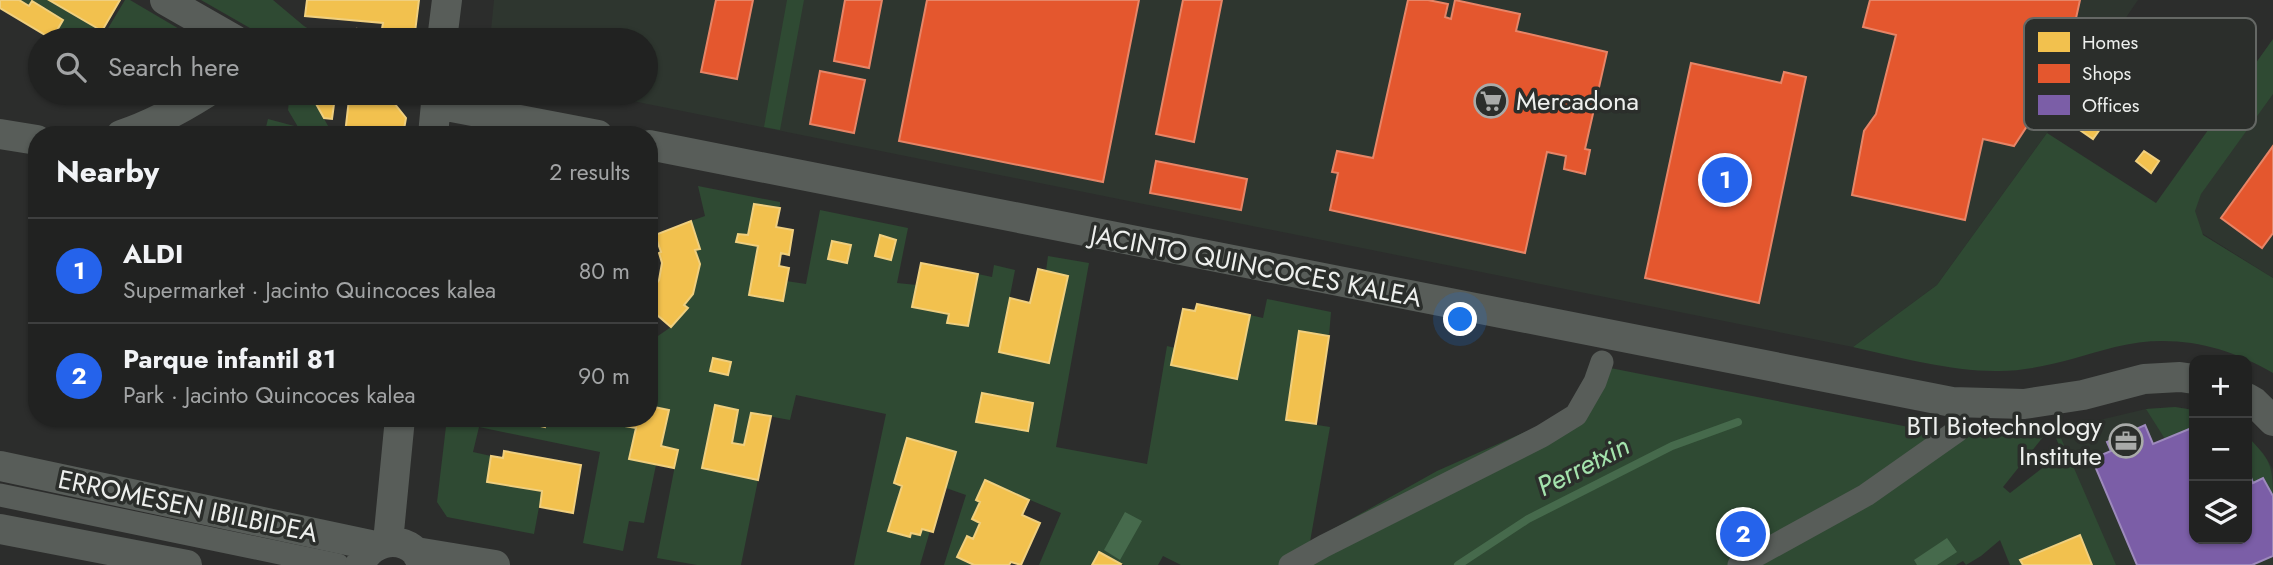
<!DOCTYPE html>
<meta charset="utf-8">
<style>
body{margin:0;font-family:Jost,sans-serif;background:#2d2f2e;color:#f1f3f6}
.controls{position:absolute;right:21px;bottom:21px;display:grid;overflow:hidden;border-radius:14px;box-shadow:0 2px 5px #0004}
.controls button{width:63px;height:63px;display:grid;place-items:center;padding:0;border:0;border-bottom:2px solid #3e3f3f;background:#212221;color:#f1f3f6;font:35px sans-serif}
.you{position:absolute;left:1461px;top:320px;width:24px;height:24px;margin:-18px;border:5px solid #fff;border-radius:50%;background:#1a73e8;box-shadow:0 0 0 10px #1a73e833}
.badge{display:grid;place-items:center;width:46px;height:46px;border-radius:50%;background:#2563eb;color:#fff;font-size:23px;font-weight:700}
.pin{position:absolute;translate:-50% -50%;border:4px solid #fff;box-shadow:0 2px 7px #0006}
.list{margin:0;padding:0;list-style:none}
h2{display:flex;justify-content:space-between;align-items:center;height:91px;margin:0;padding:0 28px;font-size:30px}
h2 small{font-size:23px;font-weight:400;color:#a2a4a5}
.list li{display:grid;grid-template-columns:46px 1fr auto;gap:21px;align-items:center;box-sizing:border-box;height:105px;padding:0 28px;border-top:2px solid #3e3f3f}
.list b{display:block;font-size:26px;white-space:nowrap}
.list p{margin:0;font-size:23px;white-space:nowrap;color:#a2a4a5}
.list em{font-size:23px;font-style:normal;color:#a2a4a5}
.icon{flex:none;width:38px;height:38px;fill:none;stroke:currentColor;stroke-width:2;stroke-linecap:round;stroke-linejoin:round}
.map{position:relative;flex:none;width:2273px;height:565px;overflow:hidden}
.search{position:absolute;background:#212221;box-shadow:0 2px 5px #0004;left:28px;top:28px;width:630px;height:77px;display:flex;align-items:center;gap:18px;box-sizing:border-box;padding:0 24px;border-radius:38px;color:#a2a4a5;font-size:26px}
.panel{position:absolute;background:#212221;box-shadow:0 2px 5px #0004;left:28px;top:126px;width:630px;height:301px;border-radius:28px}
.map>svg:first-child{display:block}
.built{fill:#2e362f}
.green{fill:#2f4a33}
.water{fill:#466a4c}
.homes{fill:#f2c14e;stroke:#f0cf7e;stroke-width:2}
.shops{fill:#e4572e;stroke:#e78567;stroke-width:2}
.offices{fill:#7b5ea7;stroke:#9d8abc;stroke-width:2}
.lines{fill:none;stroke-linecap:round;stroke-linejoin:round}
.stream{stroke:#466a4c;stroke-width:8}
.pedestrian{stroke:#585d59;stroke-width:23}
.minor{stroke:#585d59;stroke-width:30}
.labels{text-anchor:middle;dominant-baseline:central;stroke-width:7;stroke-linejoin:round;paint-order:stroke}
.poi-label{font-size:26px;fill:#edefed;stroke:#2b2e2b;text-anchor:start}
.street-label{font-size:26px;fill:#edefed;stroke:#2b2e2b}
.water-label{font-size:28px;font-style:italic;fill:#a4e3ad;stroke:#2b2e2b}
.key{fill:#2b2e2b;stroke:#656865;stroke-width:2}
.key-label{font-size:19px;fill:#edefed}
</style>
<div class="map">
<svg width="2273" height="565" viewBox="0 0 2273 565">
<rect width="100%" height="100%" fill="#2c2d2c"/>
<path class="built" d="M494,0H2138L2047,133L1937,285L1853,347L593,93H646V40H490Z
M2273,39V278L2156,204Z
M2175,407L2194,410V539H2247V436L2263,453L2273,469V565H2108L2053,431L2146,409Z"/>
<path class="green" d="M19,0H49L102,31L96,40H54L52,39L63,20L32,1L29,6Z
M125,0H130L198,40H101Z
M201,0H273L304,26L326,40H271Z
M787,0H804L780,130L764,127Z
M2273,39V94L2201,194L2195,211L2203,235L2273,278V373C2224,344 2170,333 2115,347C2076,357 2036,372 1995,371C1951,371 1897,357 1853,347L1937,285L2047,133L2156,203Z
M298,93L311,95L333,135H302L299,128L297,135H264L268,119L298,127L288,110L289,101Z
M698,186L780,202V208L754,204L748,235L738,234L736,242L758,246L750,294L786,281L806,284L820,210L908,228L897,283L917,285L949,314L948,323L968,326L978,274L992,277L994,265L1015,270L999,352L1049,363L1068,276L1046,271L1048,256L1089,263L1056,447L1147,464L1167,346L1175,348L1172,365L1237,379L1250,315L1263,318L1267,299L1331,312L1329,336L1299,332L1286,420L1330,427L1310,542L1437,471L1559,417C1578,401 1582,387 1590,364L1939,433L2013,435L2047,432L2003,487L2010,493L2062,453L2053,430L2057,429L2116,565H2092L2079,535L2021,560L2023,565H2010L2000,540L1981,556L1966,565L1963,561L1956,565H1181L1163,556L1158,565H1124L1100,552L1092,565H1039L1061,513L985,481L976,499L980,502V523L973,539L966,536L957,557L974,565H944L966,495L946,488L956,452L907,438L894,483L902,486L889,531L910,537L911,533L920,535L922,529L930,531L920,565H854L886,414L796,395L790,420L751,413L744,445L732,443L738,410L715,406L703,468L758,480L741,565H697L657,558L678,450L661,446L669,410L649,406V333L655,338L671,327L687,309L684,305C697,290 701,270 695,250L700,248L691,221L705,216Z
M2175,407L2194,410V427L2165,439L2146,409Z
M447,418H518V421L545,426L547,418H621L620,425L636,428L630,459L656,465L644,523L629,521L623,551L583,543L600,452L479,427L473,452L491,456L487,482L542,491L534,534L447,517L437,502Z
M2247,436C2269,459 2273,463 2273,496L2264,479L2253,483L2247,466Z"/>
<path class="water" d="M1125,512L1142,521L1120,560L1104,550Z
M1947,538L1957,552L1937,565H1917L1914,560Z"/>
<path class="homes" d="M0,0H19L29,6L32,1L63,20L52,39L0,8Z
M49,0H120L102,31Z
M307,0H419L414,40H380L383,23L305,16Z
M2146,24L2165,36L2134,80L2140,85L2141,90L2136,98L2130,99L2124,95L2093,139L2074,126Z
M357,29L369,38L368,40H342L338,37L343,31L351,37Z
M311,95L335,97L332,119L324,118Z
M349,99L394,103L406,118L403,135L345,134Z
M2144,151L2159,161L2151,173L2136,161Z
M754,204L780,208L776,227L793,230L789,255L781,253L779,266L789,268L783,301L749,295L758,246L736,242L738,234L748,235Z
M691,221L700,249L695,250L700,264L693,294L684,305L688,308L671,327L649,308V294L659,280L662,263L659,253L661,252L655,235Z
M880,235L896,240L891,260L875,256Z
M832,241L851,245L847,263L828,259Z
M921,263L978,274L968,326L947,323L949,314L912,307Z
M1038,269L1068,276L1049,363L999,352L1010,298L1030,303Z
M1197,304L1250,315L1237,379L1171,365L1183,309L1195,311Z
M1299,331L1329,336L1316,424L1286,420Z
M713,358L731,362L728,375L710,371Z
M982,393L1033,403L1028,431L976,422Z
M715,405L738,410L732,443L744,445L751,413L771,416L758,480L702,468Z
M649,406L669,410L661,446L678,450L674,468L629,459L636,428L619,425L621,418H649Z
M518,418H547L545,427L518,421Z
M907,438L956,452L933,532L922,529L920,535L911,533L910,537L888,531L902,486L894,483Z
M504,451L581,465L573,513L540,507L542,491L487,482L491,456L503,458Z
M985,480L1029,500L1022,515L1040,523L1021,565L1011,562L1009,565H974L957,557L967,536L973,539L980,523L972,519L980,502L976,500Z
M2080,535L2092,565H2023L2020,560Z
M1099,552L1121,564L1120,565H1092Z"/>
<path class="shops" d="M716,0H753L737,79L701,72Z
M845,0H882L869,68L834,61Z
M927,0H1139L1103,182L899,141Z
M1183,0H1222L1194,142L1156,134Z
M1408,0H1428L1448,4L1445,17L1451,19L1455,0L1520,14L1516,31L1607,52L1585,149L1590,150L1585,174L1564,169L1566,156L1547,152L1525,253L1330,210L1338,173L1332,172L1337,151L1373,158Z
M1870,0H2080L2064,73L2038,85L2029,123L2014,146L1983,139L1965,220L1852,195L1864,131L1876,114L1896,35L1863,27Z
M1691,63L1781,83L1784,72L1806,77L1759,303L1645,278Z
M820,71L865,80L854,133L810,124Z
M2273,146V233L2262,248L2221,218Z
M1156,161L1247,179L1241,210L1150,193Z"/>
<path class="offices" d="M2145,425L2153,444L2194,427V539H2247V466L2253,483L2263,478L2273,496V556L2252,565H2137L2092,459L2111,451L2107,442Z"/>
<g class="lines">
<path class="stream" d="M1458,565L1528,519L1672,446L1738,422"/>
<path class="pedestrian" d="M0,495L338,565
M1290,565L1324,546L1542,436L1576,415L1595,382L1602,362
M1739,565L1866,495L1957,431"/>
<path class="minor" d="M165,0L235,40
M442,40L447,0
M436,104L598,135
M0,134L37,140
M121,135C151,125 179,110 206,93
M433,135L437,93
M649,145L1952,402L2024,404L2083,395L2144,379L2180,377L2194,379
M2247,398L2254,402L2273,421
M0,466L375,546
M0,529L187,565
M388,542L400,418
M416,552L495,565
M360,565C369,543 396,534 415,551C418,555 421,561 424,565"/>
</g>
<defs>
<symbol id="supermarket-ring" viewBox="-11 -11 22 22"><circle r="9.5" fill="#2b2e2b" stroke="#a9aba9" stroke-width="1.5"/><path d="M-6-5.5h2.5l.6 2H6L4.5 2H-2.5L-4.4-4H-6ZM-1.5 3.2a1.3 1.3 0 1 0 .1 0ZM3 3.2a1.3 1.3 0 1 0 .1 0Z" fill="#a9aba9"/></symbol>
<symbol id="office-ring" viewBox="-11 -11 22 22"><circle r="9.5" fill="#2b2e2b" stroke="#a9aba9" stroke-width="1.5"/><path d="M-6-3h4V-5.5h4V-3h4V5H-6ZM-1-4.5V-3h2v-1.5ZM-6 0V1H6V0Z" fill="#a9aba9"/></symbol>
</defs>
<g fill-rule="evenodd">
<use href="#supermarket-ring" x="1472" y="82" width="38" height="38"/>
<use href="#office-ring" x="2107" y="422" width="38" height="38"/>
</g>
<g class="labels">
<g class="poi-label">
<text x="1516" y="101">Mercadona</text>
<text x="2102" y="426" text-anchor="end">BTI Biotechnology<tspan x="2102" dy="30">Institute</tspan></text>
</g>
<g class="street-label">
<text transform="translate(1256 266) rotate(11)">JACINTO QUINCOCES KALEA</text>
<text transform="translate(188 506) rotate(12)">ERROMESEN IBILBIDEA</text>
</g>
<g class="water-label">
<text transform="translate(1583 466) rotate(-27)">Perretxin</text>
</g>
</g>
<rect x="2024" y="18" width="232" height="112" rx="10" class="key"/>
<rect x="2038" y="32" width="32" height="20" fill="#f2c14e"/>
<rect x="2038" y="64" width="32" height="19" fill="#e4572e"/>
<rect x="2038" y="95" width="32" height="20" fill="#7b5ea7"/>
<g class="key-label">
<text x="2082" y="49">Homes</text>
<text x="2082" y="80">Shops</text>
<text x="2082" y="112">Offices</text>
</g>
</svg>
<div class="controls">
<button>+</button>
<button>−</button>
<button><svg class="icon" aria-label="layers" viewBox="0 0 24 24"><path d="M12 4l9 5-9 5-9-5zM3 14l9 5 9-5"/></svg></button>
</div>
<div class="you"></div>
<div class="pin badge" style="left:1725px;top:180px">1</div>
<div class="pin badge" style="left:1743px;top:534px">2</div>
<div class="search"><svg class="icon" aria-label="search" viewBox="0 0 24 24"><circle cx="10" cy="10" r="6"/><path d="M15 15l6 6"/></svg>Search here</div>
<section class="panel">
<h2>Nearby<small>2 results</small></h2>
<ul class="list">
<li><span class="badge">1</span><div><b>ALDI</b><p>Supermarket · Jacinto Quincoces kalea</p></div><em>80 m</em></li>
<li><span class="badge">2</span><div><b>Parque infantil 81</b><p>Park · Jacinto Quincoces kalea</p></div><em>90 m</em></li>
</ul>
</section>
</div>
